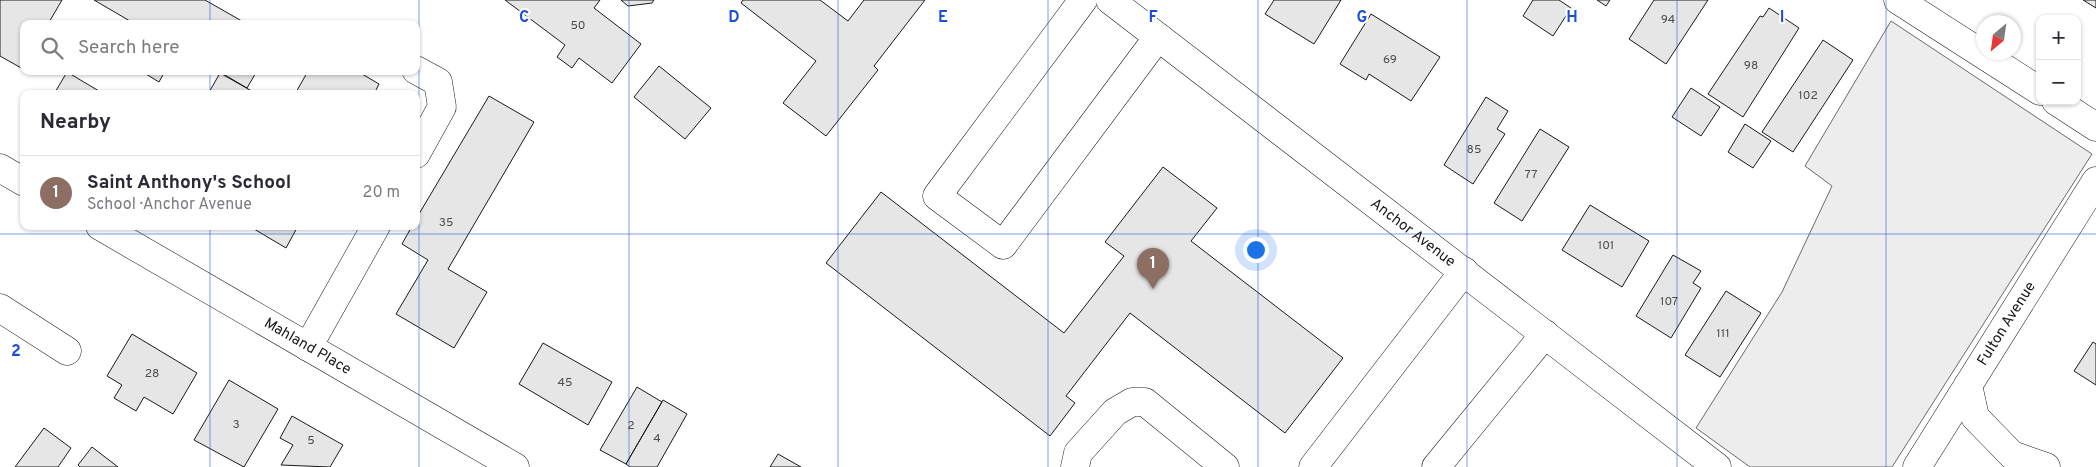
<!DOCTYPE html>
<meta charset="utf-8">
<style>
body{margin:0;font-family:Overpass,sans-serif;background:#f7f7f7;color:#2b2b33}
.controls{position:absolute;right:15px;top:15px;display:grid;overflow:hidden;border-radius:10px;box-shadow:0 1px 4px #0004}
.controls button{width:45px;height:45px;display:grid;place-items:center;padding:0;border:0;border-bottom:1px solid #e1e1e2;background:#fff;color:#2b2b33;font:25px sans-serif}
.compass{position:absolute;left:1976px;top:15px;width:45px;height:45px;border-radius:50%;background:#fff;box-shadow:0 1px 4px #0004;rotate:209deg}
.you{position:absolute;left:1255px;top:249px;width:18px;height:18px;margin:-12px;border:4px solid #fff;border-radius:50%;background:#1a73e8;box-shadow:0 0 0 8px #1a73e833}
.badge{display:grid;place-items:center;width:32px;height:32px;border-radius:50%;background:#0b8043;color:#fff;font-size:16px;font-weight:700}
.pin{position:absolute;translate:-50% -41px;filter:drop-shadow(0 1px 2px #0008)}
.pin::after{content:'';position:absolute;top:26px;width:18px;height:15px;background:inherit;clip-path:polygon(0 0,100% 0,50% 100%)}
.list{margin:0;padding:0;list-style:none}
h2{display:flex;justify-content:space-between;align-items:center;height:65px;margin:0;padding:0 20px;font-size:21px}
h2 small{font-size:16px;font-weight:400;color:#7c7c81}
.list li{display:grid;grid-template-columns:32px 1fr auto;gap:15px;align-items:center;box-sizing:border-box;height:75px;padding:0 20px;border-top:1px solid #e1e1e2}
.list b{display:block;font-size:19px;white-space:nowrap}
.list p{margin:0;font-size:16px;white-space:nowrap;color:#7c7c81}
.list em{font-size:16px;font-style:normal;color:#7c7c81}
.icon{flex:none;width:28px;height:28px;fill:none;stroke:currentColor;stroke-width:2;stroke-linecap:round;stroke-linejoin:round}
.map{position:relative;flex:none;width:2096px;height:467px;overflow:hidden}
.search{position:absolute;background:#fff;box-shadow:0 1px 4px #0004;left:20px;top:20px;width:400px;height:55px;display:flex;align-items:center;gap:12px;box-sizing:border-box;padding:0 18px;border-radius:10px;color:#7c7c81;font-size:19px}
.panel{position:absolute;background:#fff;box-shadow:0 1px 4px #0004;left:20px;top:90px;width:400px;height:140px;border-radius:10px}
.map>svg:first-child{display:block}
.built{fill:#ededed;stroke:#6a6a6a}
.building{fill:#e6e6e6;stroke:#1a1a1a}
.lines{fill:none;stroke-linecap:round;stroke-linejoin:round}
.minor-casing{stroke:#1a1a1a;stroke-width:29}
.minor{stroke:#fff;stroke-width:28}
.grid{fill:none;stroke:#1d4ed8;stroke-width:1;stroke-opacity:0.55}
.labels{text-anchor:middle;dominant-baseline:central;stroke-width:4;stroke-linejoin:round;paint-order:stroke}
.number-label{font-size:12px;fill:#4d4d4d}
.street-label{font-size:15px;fill:#1a1a1a;stroke:#fff}
.grid-label{font-size:16px;text-anchor:middle;font-weight:bold;fill:#1d4ed8;stroke:#fff;stroke-width:4;stroke-linejoin:round;paint-order:stroke}
</style>
<div class="map">
<svg width="2096" height="467" viewBox="0 0 2096 467">
<rect width="100%" height="100%" fill="#fff"/>
<path class="built" d="M1891,21L2092,154L1892,467H1750L1696,428L1782,292L1832,186L1805,166Z"/>
<path class="building" d="M0,0H62L48,24H24L23,69L0,56Z
M94,0H205L247,24H135Z
M505,0H600L594,8L641,44L612,83L579,58L572,68L557,57L565,45Z
M621,0H654L652,3L628,6Z
M743,0H820L848,21L864,0H925L874,66L878,70L826,136L783,103L816,61L741,3Z
M1274,0H1341L1314,44L1265,14Z
M1533,0H1559L1571,8L1553,36L1523,16Z
M1597,0H1610L1606,6Z
M1654,0H1708L1666,64L1629,39Z
M2083,0H2096V8Z
M1769,8L1799,28L1743,117L1708,94L1760,16L1763,17Z
M1371,14L1440,57L1411,101L1369,74L1366,80L1340,64Z
M1823,40L1853,60L1793,152L1762,132Z
M659,66L711,108L685,139L634,97Z
M141,71H165L159,82Z
M218,71H257L247,88Z
M308,71H357L379,84L374,94H295Z
M67,72L104,94H54Z
M220,73L257,94H208Z
M1691,88L1720,107L1701,136L1672,117Z
M489,96L534,122L448,269L487,292L454,348L396,314L428,260L402,244L412,226H416V219Z
M1486,97L1508,111L1497,129L1505,134L1473,184L1444,165Z
M1745,124L1771,141L1753,168L1728,152Z
M1540,129L1569,147L1522,221L1494,203Z
M1163,167L1217,208L1191,241L1343,358L1285,433L1130,313L1066,396L1075,403L1050,436L826,263L881,192L1064,333L1124,256L1105,242Z
M1590,205L1649,241L1622,287L1562,250Z
M249,226H298L286,248Z
M1673,255L1701,271L1693,283L1701,288L1671,338L1636,316Z
M1726,291L1761,313L1720,377L1685,355Z
M132,334L197,373L173,414L144,397L136,411L114,398L122,385L107,376Z
M2093,342L2096,344V385L2074,371Z
M543,343L612,382L588,425L519,384Z
M229,380L278,409L244,467L194,440Z
M637,387L662,402L626,464L600,450Z
M663,400L687,414L657,467H630L626,464Z
M292,416L343,445L330,467L281,465L293,445L280,438Z
M44,428L71,448L58,467H15Z
M92,447L118,467H80L78,465Z
M778,454L801,467H770Z"/>
<g class="lines">
<defs>
<g id="minor">
<path d="M1083,0L937,196L1003,245L1158,37"/>
<path id="s1" d="M1110,0L1717,467"/>
<path d="M1898,0L2040,91"/>
<path d="M416,70L438,82L442,107L416,154"/>
<path d="M2056,101L2096,127"/>
<path d="M0,168L24,182"/>
<path id="s2" d="M100,226L515,467"/>
<path d="M0,308L67,351"/>
<path d="M308,347L376,226"/>
<path d="M1968,385L1975,417L2012,455L2046,467"/>
<path d="M1075,467L1078,453L1115,412L1132,402H1145L1225,467"/>
<path d="M1313,467L1464,271"/>
<path d="M1436,467L1545,334"/>
<path id="s3" d="M1917,467L2096,181"/>
</g>
</defs>
<use href="#minor" class="minor-casing"/>
<use href="#minor" class="minor"/>
</g>
<path class="grid" d="M210,0V24M419,0V467M629,0V467M838,0V467M1048,0V467M1258,0V467M1467,0V467M1677,0V467M1886,0V467M210,71V94M210,226V467M0,234H2096"/>
<g class="labels">
<g class="number-label">
<text x="1668" y="20">94</text>
<text x="578" y="26">50</text>
<text x="1390" y="60">69</text>
<text x="1751" y="66">98</text>
<text x="1808" y="96">102</text>
<text x="1474" y="150">85</text>
<text x="1531" y="175">77</text>
<text x="446" y="223">35</text>
<text x="1606" y="246">101</text>
<text x="1669" y="302">107</text>
<text x="1723" y="334">111</text>
<text x="152" y="374">28</text>
<text x="565" y="383">45</text>
<text x="236" y="425">3</text>
<text x="631" y="426">2</text>
<text x="657" y="439">4</text>
<text x="311" y="441">5</text>
</g>
<g class="street-label">
<text stroke="none"><textPath href="#s1" startOffset="382">Anchor Avenue</textPath></text>
<text stroke="none"><textPath href="#s3" startOffset="169">Fulton Avenue</textPath></text>
<text stroke="none"><textPath href="#s2" startOffset="240">Mahland Place</textPath></text>
</g>
</g>
<g class="grid-label">
<text x="524" y="22">C</text>
<text x="734" y="22">D</text>
<text x="943" y="22">E</text>
<text x="1153" y="22">F</text>
<text x="1362" y="22">G</text>
<text x="1572" y="22">H</text>
<text x="1782" y="22">I</text>
<text x="16" y="356">2</text>
</g>
</svg>
<div class="controls">
<button>+</button>
<button>−</button>
</div>
<svg class="compass" viewBox="-18 -18 36 36"><path d="M0-13l5 13h-10z" fill="#e53935"/><path d="M0 13l5-13h-10z" fill="#7c7c81"/></svg>
<div class="you"></div>
<div class="pin badge" style="left:1153px;top:289px;background:#8d6e63">1</div>
<div class="search"><svg class="icon" aria-label="search" viewBox="0 0 24 24"><circle cx="10" cy="10" r="6"/><path d="M15 15l6 6"/></svg>Search here</div>
<section class="panel">
<h2>Nearby<small></small></h2>
<ul class="list">
<li><span class="badge" style="background:#8d6e63">1</span><div><b>Saint Anthony's School</b><p>School · Anchor Avenue</p></div><em>20 m</em></li>
</ul>
</section>
</div>
